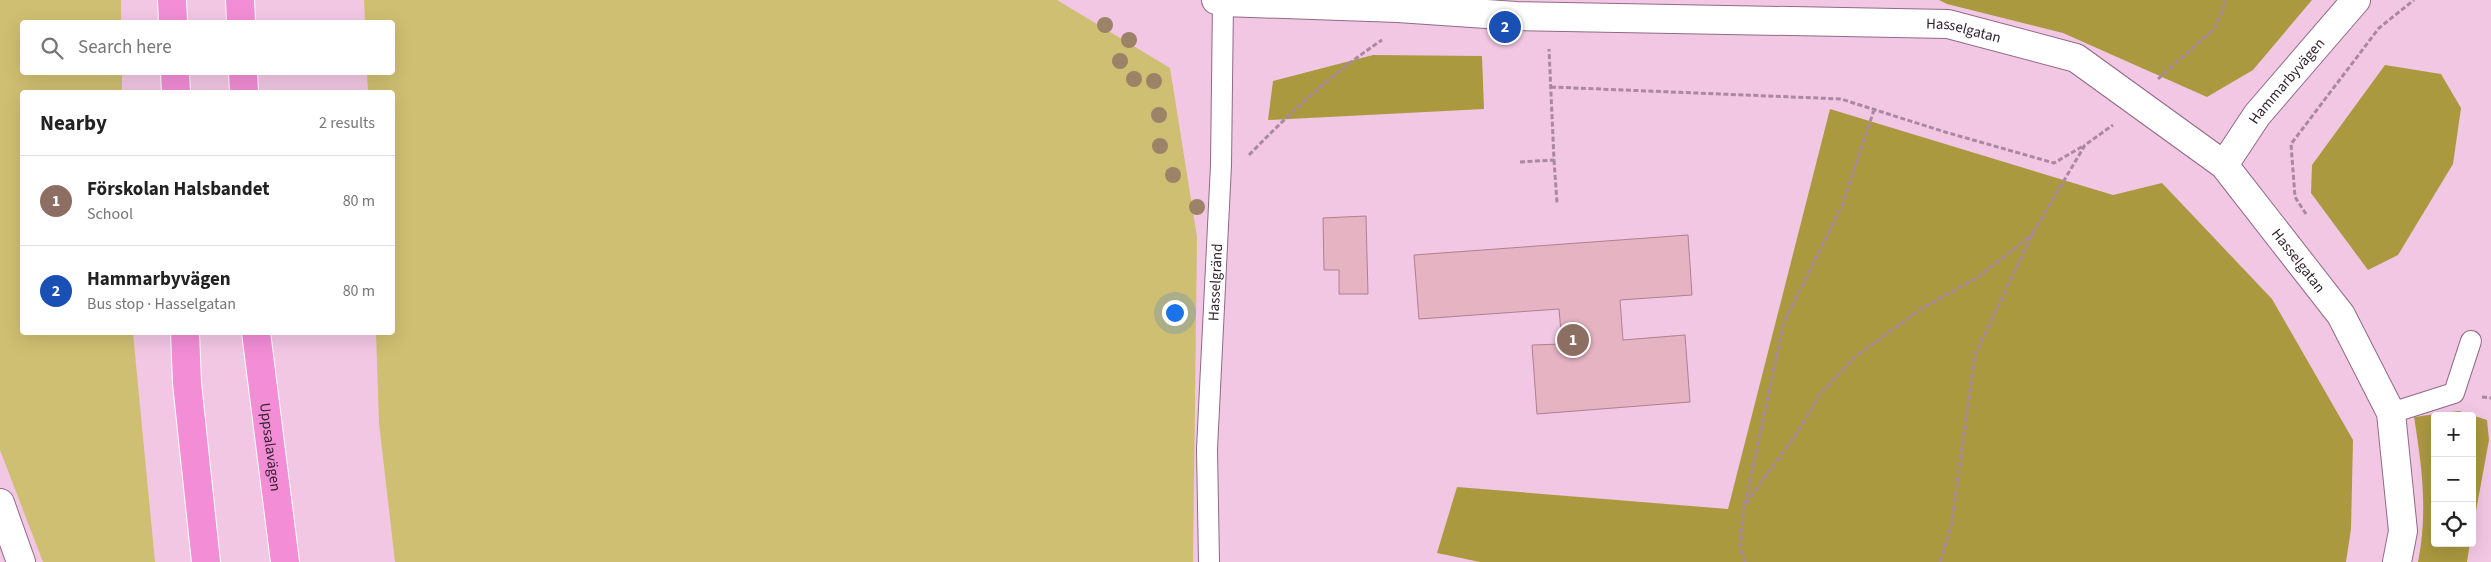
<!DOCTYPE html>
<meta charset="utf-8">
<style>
body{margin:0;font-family:"Source Sans 3",sans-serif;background:#f2f2f2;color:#222}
.controls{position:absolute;right:15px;bottom:15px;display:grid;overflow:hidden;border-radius:5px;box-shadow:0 5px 20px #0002}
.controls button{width:45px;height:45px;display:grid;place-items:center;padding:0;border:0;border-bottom:1px solid #e0e0e0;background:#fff;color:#222;font:25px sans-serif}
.you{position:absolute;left:1174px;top:312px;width:18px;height:18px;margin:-12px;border:4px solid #fff;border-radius:50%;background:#1a73e8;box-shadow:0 0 0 8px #1a73e833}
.badge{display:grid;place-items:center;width:32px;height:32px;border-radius:50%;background:#137349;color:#fff;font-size:16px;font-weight:700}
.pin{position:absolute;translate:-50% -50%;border:2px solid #fff;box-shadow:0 1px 5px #0006}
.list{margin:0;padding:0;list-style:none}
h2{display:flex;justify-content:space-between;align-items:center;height:65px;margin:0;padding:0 20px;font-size:21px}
h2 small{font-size:16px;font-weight:400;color:#767676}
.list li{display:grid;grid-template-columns:32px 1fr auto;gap:15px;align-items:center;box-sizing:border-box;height:90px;padding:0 20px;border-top:1px solid #e0e0e0}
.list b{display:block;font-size:19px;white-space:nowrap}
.list p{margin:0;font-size:16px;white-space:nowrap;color:#767676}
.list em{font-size:16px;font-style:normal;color:#767676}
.icon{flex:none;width:28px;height:28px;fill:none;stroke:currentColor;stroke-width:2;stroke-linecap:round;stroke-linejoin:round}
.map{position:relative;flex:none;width:2491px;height:562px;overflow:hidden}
.search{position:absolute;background:#fff;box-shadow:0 5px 20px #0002;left:20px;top:20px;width:375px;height:55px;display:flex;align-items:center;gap:12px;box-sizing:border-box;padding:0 18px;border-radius:5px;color:#767676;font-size:19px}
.panel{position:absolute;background:#fff;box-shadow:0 5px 20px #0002;left:20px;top:90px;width:375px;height:245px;border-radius:5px}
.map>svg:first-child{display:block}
.green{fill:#cfbf72}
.forest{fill:#ab993f}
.building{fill:#e5b3c2;stroke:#af808f}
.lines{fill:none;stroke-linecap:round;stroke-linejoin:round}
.service-casing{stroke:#916a85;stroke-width:22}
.minor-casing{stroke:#916a85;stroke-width:30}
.tertiary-casing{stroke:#916a85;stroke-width:30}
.motorway-casing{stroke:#fff;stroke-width:30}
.path{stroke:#aa899f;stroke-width:3;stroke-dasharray:5 2.5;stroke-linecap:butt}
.service{stroke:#fff;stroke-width:20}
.minor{stroke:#fff;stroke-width:28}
.tertiary{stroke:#fff;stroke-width:28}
.motorway{stroke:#f28dd6;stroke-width:28}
.tree{fill:#9c8267}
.labels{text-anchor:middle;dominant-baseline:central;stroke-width:4.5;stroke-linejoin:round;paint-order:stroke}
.street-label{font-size:15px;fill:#33232e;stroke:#fdf4fa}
</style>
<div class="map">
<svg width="2491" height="562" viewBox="0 0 2491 562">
<rect width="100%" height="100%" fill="#f2c7e4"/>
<path class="green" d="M0,0H121V22H22V72L122,73V92H22V332L133,333L155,562H43L0,450Z
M364,0H1057L1170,68L1197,237L1193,562H395L379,423L376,333L392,332V92H368L367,73L392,72V22H365Z"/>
<path class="forest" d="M1939,0H2312L2253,70L2207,97L2063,33L1947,4Z
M1373,55L1482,56L1484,109L1268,120L1273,81Z
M2385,65L2441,74L2461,108L2453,164L2398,255L2368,270L2311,193L2312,165Z
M1830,109L2113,195L2162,183L2272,299L2353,440L2351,529L2346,562H1480L1437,553L1457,487L1728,509Z
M2459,411L2487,420L2489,440L2472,533V416H2435V543H2470L2467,562H2418C2428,513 2422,466 2414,417Z"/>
<path class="building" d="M1366,216L1368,294H1339V270H1324L1323,218Z
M1688,235L1692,295L1620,300L1623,340L1685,335L1690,402L1537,414L1532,345L1562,344L1559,309L1419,319L1414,255Z"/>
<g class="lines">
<defs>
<g id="service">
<path d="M2391,413L2454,393L2471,341"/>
<path id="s1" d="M1209,562L1207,449L1221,165L1223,2"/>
</g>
<g id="minor">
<path id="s2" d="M2224,165L2257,115L2356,0"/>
<path d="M0,503L21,562"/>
</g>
<g id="tertiary">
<path id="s3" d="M1216,0L1223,2L1398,8L1516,16L1948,24L2076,58L2224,165L2341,315L2391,413L2403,531L2397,562"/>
</g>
<g id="motorway">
<path d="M172,0L173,22"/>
<path d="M240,0L241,22"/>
<path d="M175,72L176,92"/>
<path d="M243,72L244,92"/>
<path d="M185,332L187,383L206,562"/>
<path id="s4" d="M256,332L285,562"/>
</g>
</defs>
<use href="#service" class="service-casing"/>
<use href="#minor" class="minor-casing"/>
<use href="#tertiary" class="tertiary-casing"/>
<use href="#motorway" class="motorway-casing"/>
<path class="path" d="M2158,79L2215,28L2226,0
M1551,87L1841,99L1945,132L2054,163L2085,145
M1249,155C1292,111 1330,75 1382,40
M1554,160L1557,203
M1520,162L1554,160L1549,49
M2306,214L2295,197L2291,144L2379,28L2414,0
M2482,397L2491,398
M1745,504L1784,322L1842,206L1874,110
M1745,562L1740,547L1744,506L1798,432L1820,394L1856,356L1921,309L1977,278L2033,234
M1940,562L1951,527L1975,355L2033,233L2085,145L2113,125"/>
<use href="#service" class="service"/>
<use href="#minor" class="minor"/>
<use href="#tertiary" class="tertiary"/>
<use href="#motorway" class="motorway"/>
</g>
<g class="tree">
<circle cx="1105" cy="25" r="8"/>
<circle cx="1129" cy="40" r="8"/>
<circle cx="1120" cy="61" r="8"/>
<circle cx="1134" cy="79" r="8"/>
<circle cx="1154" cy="81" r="8"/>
<circle cx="1159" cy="115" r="8"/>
<circle cx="1160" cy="146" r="8"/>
<circle cx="1173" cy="175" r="8"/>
<circle cx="1197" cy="207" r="8"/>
</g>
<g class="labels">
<g class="street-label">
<text stroke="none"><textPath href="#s3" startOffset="749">Hasselgatan</textPath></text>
<text stroke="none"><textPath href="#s2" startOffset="105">Hammarbyvägen</textPath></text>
<text stroke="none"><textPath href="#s3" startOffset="1169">Hasselgatan</textPath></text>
<text stroke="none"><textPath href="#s1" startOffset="280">Hasselgränd</textPath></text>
<text stroke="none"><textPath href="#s4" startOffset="116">Uppsalavägen</textPath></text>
</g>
</g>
</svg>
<div class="controls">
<button>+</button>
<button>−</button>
<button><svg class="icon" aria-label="locate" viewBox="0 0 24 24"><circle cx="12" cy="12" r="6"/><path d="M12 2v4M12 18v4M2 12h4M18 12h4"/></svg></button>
</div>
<div class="you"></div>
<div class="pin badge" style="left:1573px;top:340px;background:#8d6e63">1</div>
<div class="pin badge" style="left:1505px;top:27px;background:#1a4fb4">2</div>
<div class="search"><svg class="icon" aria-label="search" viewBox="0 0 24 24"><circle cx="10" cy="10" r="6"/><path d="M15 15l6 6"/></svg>Search here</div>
<section class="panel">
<h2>Nearby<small>2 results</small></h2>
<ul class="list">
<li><span class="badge" style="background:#8d6e63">1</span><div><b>Förskolan Halsbandet</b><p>School</p></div><em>80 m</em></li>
<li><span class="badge" style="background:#1a4fb4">2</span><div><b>Hammarbyvägen</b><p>Bus stop · Hasselgatan</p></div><em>80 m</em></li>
</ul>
</section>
</div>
